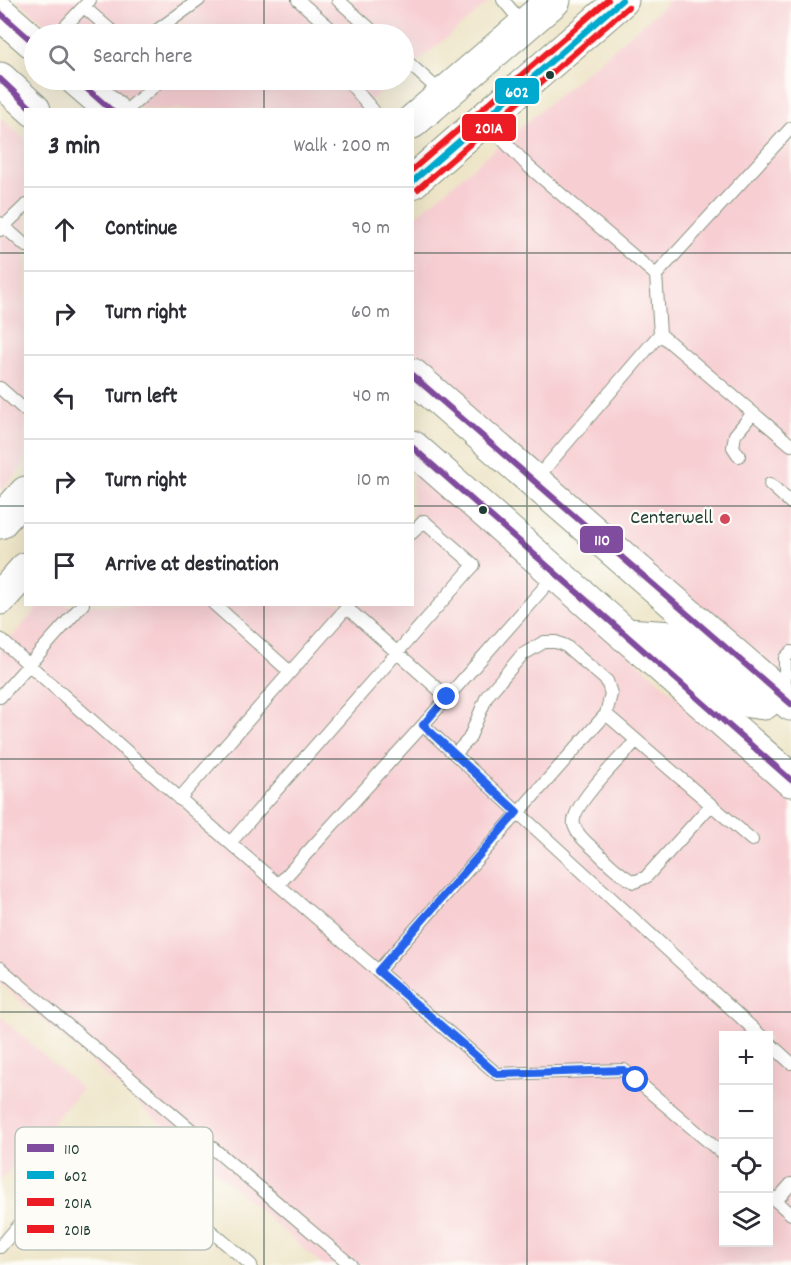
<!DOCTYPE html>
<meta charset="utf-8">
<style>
body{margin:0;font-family:Dekko,sans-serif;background:#f2f2f3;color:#2b2b33}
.controls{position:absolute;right:18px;bottom:18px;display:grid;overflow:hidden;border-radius:0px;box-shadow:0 6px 24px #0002}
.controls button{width:54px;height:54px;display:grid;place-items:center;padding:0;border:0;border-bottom:2px solid #e1e1e2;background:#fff;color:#2b2b33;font:30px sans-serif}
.stop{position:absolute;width:18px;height:18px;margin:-14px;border:4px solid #2563eb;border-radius:50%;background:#fff}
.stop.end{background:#2563eb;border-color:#fff;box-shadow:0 2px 6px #0008}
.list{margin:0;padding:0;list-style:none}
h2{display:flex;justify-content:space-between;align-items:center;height:78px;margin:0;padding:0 24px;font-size:26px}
h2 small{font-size:20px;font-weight:400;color:#7c7c81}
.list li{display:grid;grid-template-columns:39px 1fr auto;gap:18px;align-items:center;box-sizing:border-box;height:84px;padding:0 24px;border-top:2px solid #e1e1e2}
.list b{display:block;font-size:22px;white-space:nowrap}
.list em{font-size:20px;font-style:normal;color:#7c7c81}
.icon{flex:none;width:33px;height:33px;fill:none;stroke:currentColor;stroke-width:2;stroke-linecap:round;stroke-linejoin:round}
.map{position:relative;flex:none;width:791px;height:1265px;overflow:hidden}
.search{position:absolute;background:#fff;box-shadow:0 6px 24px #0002;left:24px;top:24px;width:390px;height:66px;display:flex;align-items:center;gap:15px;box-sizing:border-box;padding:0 21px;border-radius:33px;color:#7c7c81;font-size:22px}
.panel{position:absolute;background:#fff;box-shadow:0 6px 24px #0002;left:24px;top:108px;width:390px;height:498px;border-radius:0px}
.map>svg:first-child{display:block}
.built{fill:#f7cfd3;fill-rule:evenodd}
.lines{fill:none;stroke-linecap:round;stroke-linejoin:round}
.lane-casing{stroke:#86917e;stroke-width:14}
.primary-casing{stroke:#86917e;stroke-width:35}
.lane{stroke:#fff;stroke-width:12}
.primary{stroke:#fff;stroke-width:33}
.bus-1-casing{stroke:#fdfcf7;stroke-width:10}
.bus-2-casing{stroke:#fdfcf7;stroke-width:10}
.bus-3-casing{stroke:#fdfcf7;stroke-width:10}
.bus-4-casing{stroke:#fdfcf7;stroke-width:10}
.bus-1{stroke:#804c9e;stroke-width:6}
.bus-2{stroke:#00a9ce;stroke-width:6}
.bus-3{stroke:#ed1b24;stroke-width:6}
.bus-4{stroke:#ed1b24;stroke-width:6}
.route{stroke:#2563eb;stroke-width:8}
.grid{fill:none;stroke:#1f3d34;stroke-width:1.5;stroke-opacity:0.55}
.bus-dot{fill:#1f3d34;stroke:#fdfcf7;stroke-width:2}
.poi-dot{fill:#d1495b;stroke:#fdfcf7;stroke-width:2}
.labels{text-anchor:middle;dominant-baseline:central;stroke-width:4.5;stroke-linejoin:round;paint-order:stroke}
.poi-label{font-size:20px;fill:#1f3d34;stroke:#fdfcf7;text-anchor:end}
.key{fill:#fdfcf7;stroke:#bac3bc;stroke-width:1.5}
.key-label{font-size:16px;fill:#1f3d34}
.line-badge{stroke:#fdfcf7;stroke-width:2}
.badge-label{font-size:16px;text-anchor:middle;font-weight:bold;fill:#fff}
</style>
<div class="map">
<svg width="791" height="1265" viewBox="0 0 791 1265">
<rect width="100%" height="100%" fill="#fdfcf7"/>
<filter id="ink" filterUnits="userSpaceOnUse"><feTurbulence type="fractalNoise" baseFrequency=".0167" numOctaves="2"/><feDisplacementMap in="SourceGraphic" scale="12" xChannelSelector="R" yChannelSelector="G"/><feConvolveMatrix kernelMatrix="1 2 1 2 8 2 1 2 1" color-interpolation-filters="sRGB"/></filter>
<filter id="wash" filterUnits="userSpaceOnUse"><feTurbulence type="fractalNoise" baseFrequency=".008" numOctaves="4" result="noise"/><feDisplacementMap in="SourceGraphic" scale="24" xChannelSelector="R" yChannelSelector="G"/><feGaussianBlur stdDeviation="1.35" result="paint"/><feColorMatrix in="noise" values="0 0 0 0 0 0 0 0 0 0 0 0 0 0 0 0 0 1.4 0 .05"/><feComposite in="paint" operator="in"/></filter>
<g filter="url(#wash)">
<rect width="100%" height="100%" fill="#eee5c8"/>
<path class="built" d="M17,0H492L404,73V34H57Z
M671,0H791V690L413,363L412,219Z
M108,80H396L359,110L142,109Z
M0,118L26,140L25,463L0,492Z
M413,464L791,797V1265H322L0,983V650L40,605L412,604ZM724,1036H768V1242H724Z
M0,1016L82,1089L0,1181Z"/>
</g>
<g filter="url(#ink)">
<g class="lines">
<defs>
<path id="lane" d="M298,0L329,27L333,34
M338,0L376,34
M503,0L524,25
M84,7L115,34
M58,34L90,0
M152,34L199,0
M404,59L443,94
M347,80L373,110
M127,110L161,80
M484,120L528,166L656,275
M0,223L26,246
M0,230L26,205
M660,334L791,445
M0,388L26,411
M739,456L733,447L735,435L753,413
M535,480L660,334L656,275L791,128
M770,484L791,503
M214,604L290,672
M347,608L447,697
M0,639L230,843L497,1074L624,1070L724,1155
M778,691L785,682V658L791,652
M0,697L83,604
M423,725L761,1036
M636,741C623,755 569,807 574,825C577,835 587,843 595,850C607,862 619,874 634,882L646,877L711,805
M455,754L469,739L487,696L522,655L544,642H556L566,646L607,681L611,694L606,714
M179,799L350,604
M230,843L474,565L424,521L412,533
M278,885L423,725L555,575
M0,968L351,1265
M378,971L606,714L752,840
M768,1042L791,1063
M768,1194L791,1214
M776,1201L791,1184
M0,1247L98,1135L251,1265"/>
<path id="primary" d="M0,13L34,43
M0,79L34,110
M77,80L112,110
M412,122L554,0
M412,182L622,0
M412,375L791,704
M412,447L791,780
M0,522L26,493
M0,598L26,569
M625,635L673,638L730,688L749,701L764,703L777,692"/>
</defs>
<use href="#lane" class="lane-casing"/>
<use href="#primary" class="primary-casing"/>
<use href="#lane" class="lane"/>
<use href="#primary" class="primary"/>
<defs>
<path id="bus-1" d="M0,13L34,43
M0,79L33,110
M77,80L111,110
M412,375L791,704
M412,447L791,780"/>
<path id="bus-2" d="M412,182L622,0"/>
<path id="bus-3" d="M418,189L628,7"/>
<path id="bus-4" d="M412,170L608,0"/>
</defs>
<use href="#bus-1" class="bus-1-casing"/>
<use href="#bus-2" class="bus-2-casing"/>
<use href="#bus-3" class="bus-3-casing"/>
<use href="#bus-4" class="bus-4-casing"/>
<use href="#bus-1" class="bus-1"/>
<use href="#bus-2" class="bus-2"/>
<use href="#bus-3" class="bus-3"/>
<use href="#bus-4" class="bus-4"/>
</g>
</g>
<g class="lines" filter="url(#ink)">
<path class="route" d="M447,697L423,725L517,812L378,971L497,1074L624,1070L636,1080"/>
</g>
<path class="grid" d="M264,0V34M527,0V1265M264,80V110M0,253H26M412,253H791M0,506H26M412,506H791M264,604V1265M0,759H791M0,1012H791"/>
<g class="bus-dot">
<circle cx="550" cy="75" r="5"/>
<circle cx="483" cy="510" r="5"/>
</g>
<circle class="poi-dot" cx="725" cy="519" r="6"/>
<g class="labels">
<g class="poi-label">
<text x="713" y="519">Centerwell</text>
</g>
</g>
<rect x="15" y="1127" width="198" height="123" rx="9" class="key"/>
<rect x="27" y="1144" width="27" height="8" fill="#804c9e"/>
<rect x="27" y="1171" width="27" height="8" fill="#00a9ce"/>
<rect x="27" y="1198" width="27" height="8" fill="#ed1b24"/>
<rect x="27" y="1225" width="27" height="8" fill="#ed1b24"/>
<g class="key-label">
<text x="64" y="1154">110</text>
<text x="64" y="1181">602</text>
<text x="64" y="1208">201A</text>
<text x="64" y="1235">201B</text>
</g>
<g class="line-badge">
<rect x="494" y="77" width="46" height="28" rx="6" fill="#00a9ce"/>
<rect x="461" y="113" width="56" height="29" rx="6" fill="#ed1b24"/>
<rect x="579" y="525" width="45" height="29" rx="6" fill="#804c9e"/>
</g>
<g class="badge-label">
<text x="517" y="97">602</text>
<text x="489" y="133">201A</text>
<text x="602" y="545">110</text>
</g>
</svg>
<div class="controls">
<button>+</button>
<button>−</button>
<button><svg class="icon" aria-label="locate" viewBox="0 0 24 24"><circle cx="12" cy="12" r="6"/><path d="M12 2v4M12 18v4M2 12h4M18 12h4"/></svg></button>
<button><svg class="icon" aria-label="layers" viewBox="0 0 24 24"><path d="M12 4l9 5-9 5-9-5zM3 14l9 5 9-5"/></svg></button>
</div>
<div class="stop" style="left:636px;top:1080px"></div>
<div class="stop end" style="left:447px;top:697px"></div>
<div class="search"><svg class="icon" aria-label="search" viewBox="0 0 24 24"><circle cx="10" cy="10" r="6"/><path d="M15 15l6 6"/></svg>Search here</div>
<section class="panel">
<h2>3 min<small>Walk · 200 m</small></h2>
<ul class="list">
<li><svg class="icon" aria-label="ahead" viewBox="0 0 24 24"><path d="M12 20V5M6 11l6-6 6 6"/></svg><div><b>Continue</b></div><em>90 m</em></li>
<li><svg class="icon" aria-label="right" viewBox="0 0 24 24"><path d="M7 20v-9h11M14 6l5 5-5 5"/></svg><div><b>Turn right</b></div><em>60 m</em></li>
<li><svg class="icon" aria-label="left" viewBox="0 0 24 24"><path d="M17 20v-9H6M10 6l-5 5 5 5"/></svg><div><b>Turn left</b></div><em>40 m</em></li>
<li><svg class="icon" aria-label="right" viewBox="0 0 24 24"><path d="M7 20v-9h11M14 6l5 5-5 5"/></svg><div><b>Turn right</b></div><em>10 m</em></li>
<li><svg class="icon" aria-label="arrive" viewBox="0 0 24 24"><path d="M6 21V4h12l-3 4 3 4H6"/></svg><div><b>Arrive at destination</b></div></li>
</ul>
</section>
</div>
